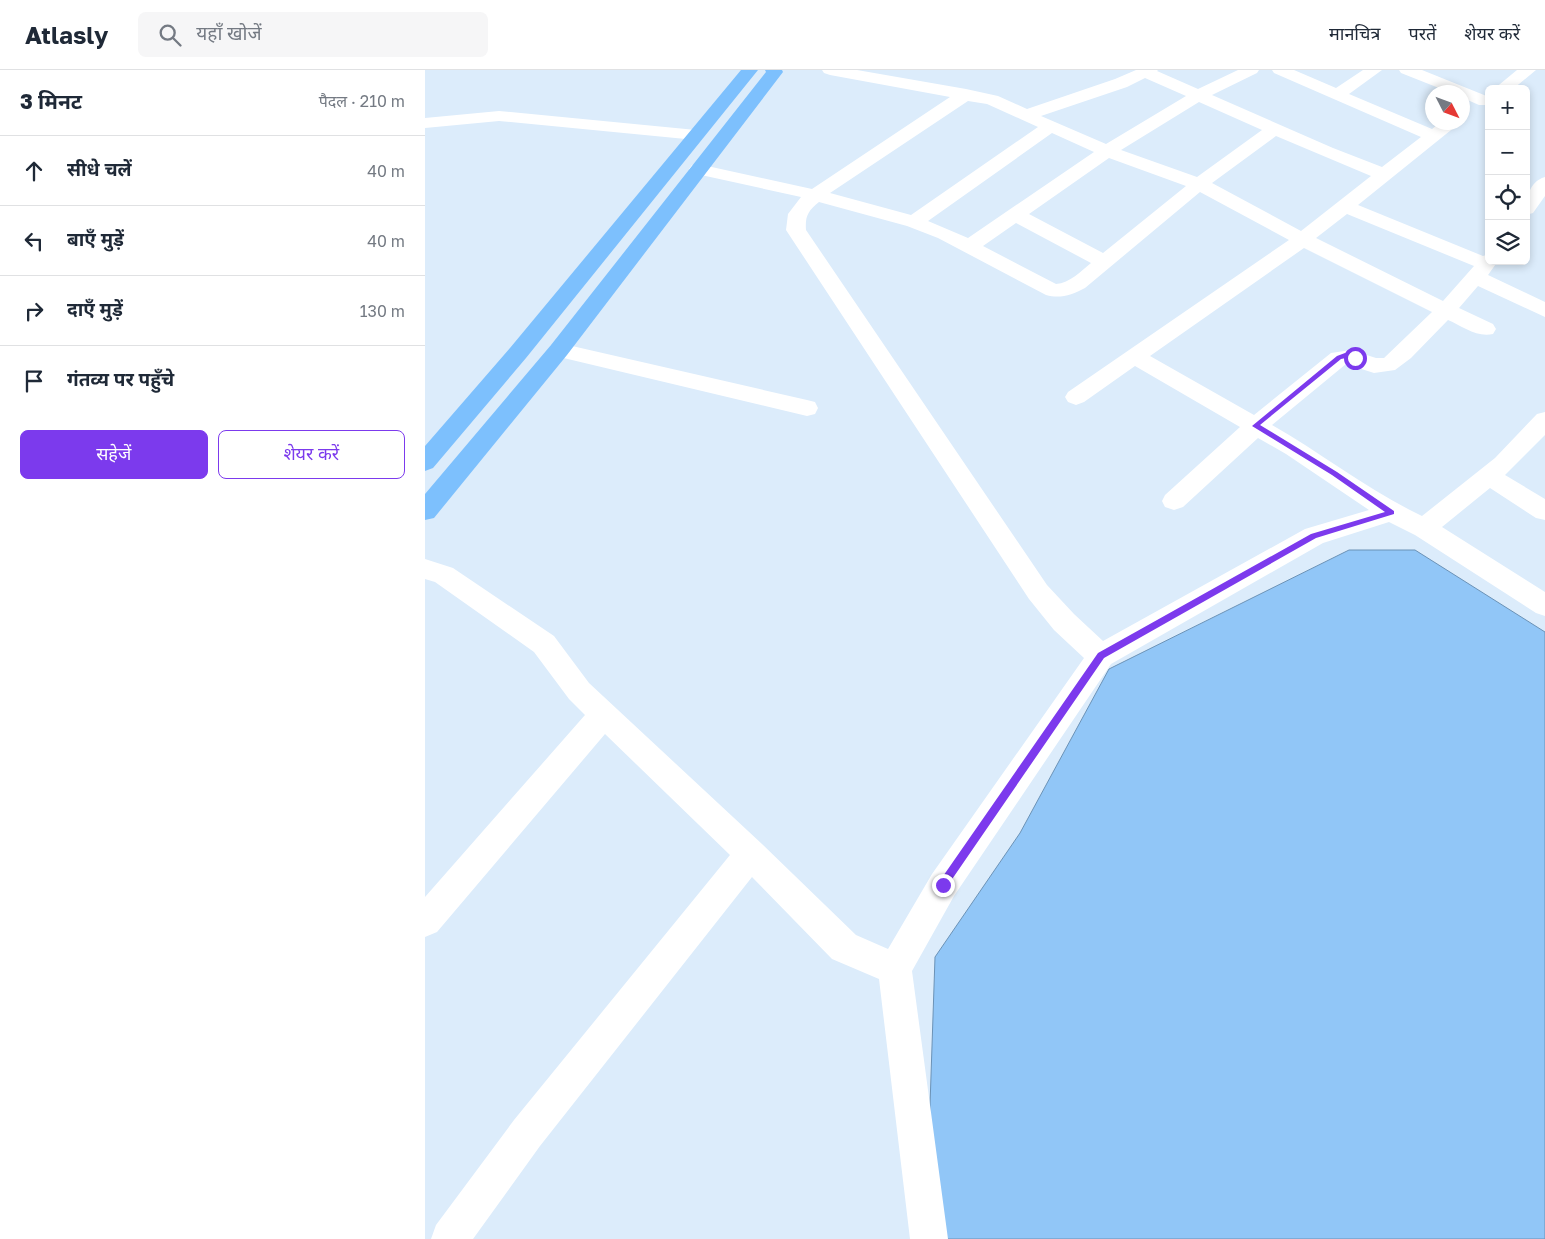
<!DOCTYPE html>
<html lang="hi">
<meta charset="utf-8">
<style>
body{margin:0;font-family:"Golos Text","Noto Sans Devanagari",sans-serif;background:#f6f6f7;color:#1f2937}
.controls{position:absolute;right:15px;top:15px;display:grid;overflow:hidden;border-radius:8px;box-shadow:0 2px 8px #0003}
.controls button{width:45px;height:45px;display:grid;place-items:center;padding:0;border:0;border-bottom:1px solid #e0e1e3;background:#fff;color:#1f2937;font:25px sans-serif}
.compass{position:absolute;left:1000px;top:15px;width:45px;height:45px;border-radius:50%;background:#fff;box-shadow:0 2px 8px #0003;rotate:132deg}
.stop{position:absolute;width:15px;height:15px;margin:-11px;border:4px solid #7c3aed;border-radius:50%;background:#fff}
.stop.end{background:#7c3aed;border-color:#fff;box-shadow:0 1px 5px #0008}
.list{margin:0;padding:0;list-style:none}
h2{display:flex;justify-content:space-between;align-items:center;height:65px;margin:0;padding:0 20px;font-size:21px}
h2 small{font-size:16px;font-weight:400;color:#747a83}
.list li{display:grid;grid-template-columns:32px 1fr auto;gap:15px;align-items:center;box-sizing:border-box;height:70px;padding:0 20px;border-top:1px solid #e0e1e3}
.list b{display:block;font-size:19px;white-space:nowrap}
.list em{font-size:16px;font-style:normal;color:#747a83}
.actions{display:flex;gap:10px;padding:15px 20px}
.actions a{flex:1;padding:11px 0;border:1px solid #7c3aed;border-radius:8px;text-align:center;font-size:18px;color:#7c3aed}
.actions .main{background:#7c3aed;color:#fff}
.icon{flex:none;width:28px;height:28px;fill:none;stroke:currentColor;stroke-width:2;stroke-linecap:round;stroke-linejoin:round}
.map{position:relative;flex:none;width:1120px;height:1169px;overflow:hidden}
header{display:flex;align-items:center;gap:30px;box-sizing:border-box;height:70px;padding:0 25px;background:#fff;border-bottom:1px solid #e0e1e3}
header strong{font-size:24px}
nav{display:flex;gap:28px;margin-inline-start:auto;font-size:18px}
.search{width:350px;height:45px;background:#f6f6f7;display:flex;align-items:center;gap:12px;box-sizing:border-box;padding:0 18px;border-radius:8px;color:#747a83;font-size:19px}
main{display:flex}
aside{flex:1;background:#fff}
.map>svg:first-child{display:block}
.water{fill:#91c6f7;stroke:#6b92b6}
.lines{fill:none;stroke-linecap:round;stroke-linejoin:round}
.street{fill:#fff;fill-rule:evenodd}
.highway{fill:#7dc0fd;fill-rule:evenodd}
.route{fill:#7c3aed}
</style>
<header>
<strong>Atlasly</strong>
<div class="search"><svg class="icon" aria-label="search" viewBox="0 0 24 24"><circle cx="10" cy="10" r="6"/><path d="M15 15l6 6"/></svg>यहाँ खोजें</div>
<nav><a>मानचित्र</a><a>परतें</a><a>शेयर करें</a></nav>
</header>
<main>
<aside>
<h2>3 मिनट<small>पैदल · 210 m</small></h2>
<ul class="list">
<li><svg class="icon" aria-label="ahead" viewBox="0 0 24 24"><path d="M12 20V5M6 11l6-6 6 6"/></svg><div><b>सीधे चलें</b></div><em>40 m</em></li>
<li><svg class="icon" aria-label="left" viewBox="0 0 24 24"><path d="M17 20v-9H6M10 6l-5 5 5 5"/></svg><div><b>बाएँ मुड़ें</b></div><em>40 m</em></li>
<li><svg class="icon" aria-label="right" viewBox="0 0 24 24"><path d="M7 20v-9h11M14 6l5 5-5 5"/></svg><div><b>दाएँ मुड़ें</b></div><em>130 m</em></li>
<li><svg class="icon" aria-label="arrive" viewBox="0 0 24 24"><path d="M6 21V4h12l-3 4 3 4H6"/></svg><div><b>गंतव्य पर पहुँचे</b></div></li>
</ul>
<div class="actions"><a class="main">सहेजें</a><a>शेयर करें</a></div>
</aside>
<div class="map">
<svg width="1120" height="1169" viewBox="0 0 1120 1169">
<rect width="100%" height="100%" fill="#dcecfb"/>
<path class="water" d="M924,480H990L1120,562V1169H521L503,1095L510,887L595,763L684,599Z"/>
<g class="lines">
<path class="street" d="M397,0H432L541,19L573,26L602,39L690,9L711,0H733L732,1L773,19L813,0H834L832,3L787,25L908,78L957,97L996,67L849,3L847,0H869L911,18L938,0H957L924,24L1007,59L1016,52H1036L933,135L1058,186L1064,184V191H1073L1063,205L1120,232V247L1053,216L1034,238L1068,254L1071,259L1068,264C1052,268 1037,256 1023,250L986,288L970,300L949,303L921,294L847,355C898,384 944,421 997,446L1070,388L1112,344L1120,342V365L1080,405L1120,429V450L1111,448L1065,418L1017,457L1120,522V546L1111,543L990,465L964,452L898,473L686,594L529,826L487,901L523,1169H485L454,909L407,889L327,807L115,1076L48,1169H6L11,1155L89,1050L305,785L180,664L12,862L0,867V827L160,645L144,629L109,582L10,512L0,509V489L28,498L129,566L164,613L337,774L431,865L463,879L507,804L659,588L629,560L604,529L361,160L363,144L376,127L267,103L264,99L267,95L273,94L387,119L525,27L405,5L399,3ZM720,8L761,26L681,74L616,46L702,17ZM543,31L562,34L613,57L486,145L405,123ZM774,32L837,60L772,107L696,80ZM627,63L669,82L543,168L503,151ZM851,66L946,106L876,161L787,113ZM684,88L761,116L678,183L604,144ZM775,122L864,170L643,322L640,327L643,332L651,335L659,332L710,296L815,357L740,425L737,431L740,437L749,440L758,437L833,368L861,384L944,440L880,459L678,571L649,544L622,515L381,160C380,146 383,141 394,132L482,156L513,168L621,225C635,229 647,225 660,218ZM922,144L1049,196L1018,231L891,168ZM591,153L666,193C656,201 645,213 631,214L558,176ZM879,178L1007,242L959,288H951L926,280L906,283L829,345L725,286Z
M974,0H997L1064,27V35H1054L1038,28V22H1024L976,3Z
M1092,0H1111L1088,19H1069Z
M74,41L271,60L277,61L280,65L277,69L271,70L74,51L0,58V48Z
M1120,107V126L1108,143L1101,145C1101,130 1103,112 1120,107Z
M134,273L382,330L390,332L393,338L390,344L382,346L126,285L123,280L126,275Z"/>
<path class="highway" d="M316,0H333L101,288L8,398L0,401V376L85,278Z
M340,0H357L358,2L142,285L9,448L0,450V424L126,275L341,2Z"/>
</g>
<path class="route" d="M920,283L934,288L930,290L921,288L916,289L835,355L912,402L969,441V444L891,468L679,588L521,818H514V812L673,583L886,464L960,442L907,405L827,356L912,286Z"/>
</svg>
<div class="controls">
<button>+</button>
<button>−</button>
<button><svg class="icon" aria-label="locate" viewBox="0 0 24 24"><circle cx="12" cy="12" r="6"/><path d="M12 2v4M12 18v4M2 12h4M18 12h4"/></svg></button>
<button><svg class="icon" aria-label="layers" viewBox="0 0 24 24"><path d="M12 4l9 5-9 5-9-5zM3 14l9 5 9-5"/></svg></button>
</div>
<svg class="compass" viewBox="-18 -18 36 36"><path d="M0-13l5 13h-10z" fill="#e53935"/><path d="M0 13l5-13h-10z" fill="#747a83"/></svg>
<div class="stop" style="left:930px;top:288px"></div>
<div class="stop end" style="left:518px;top:815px"></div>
</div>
</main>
